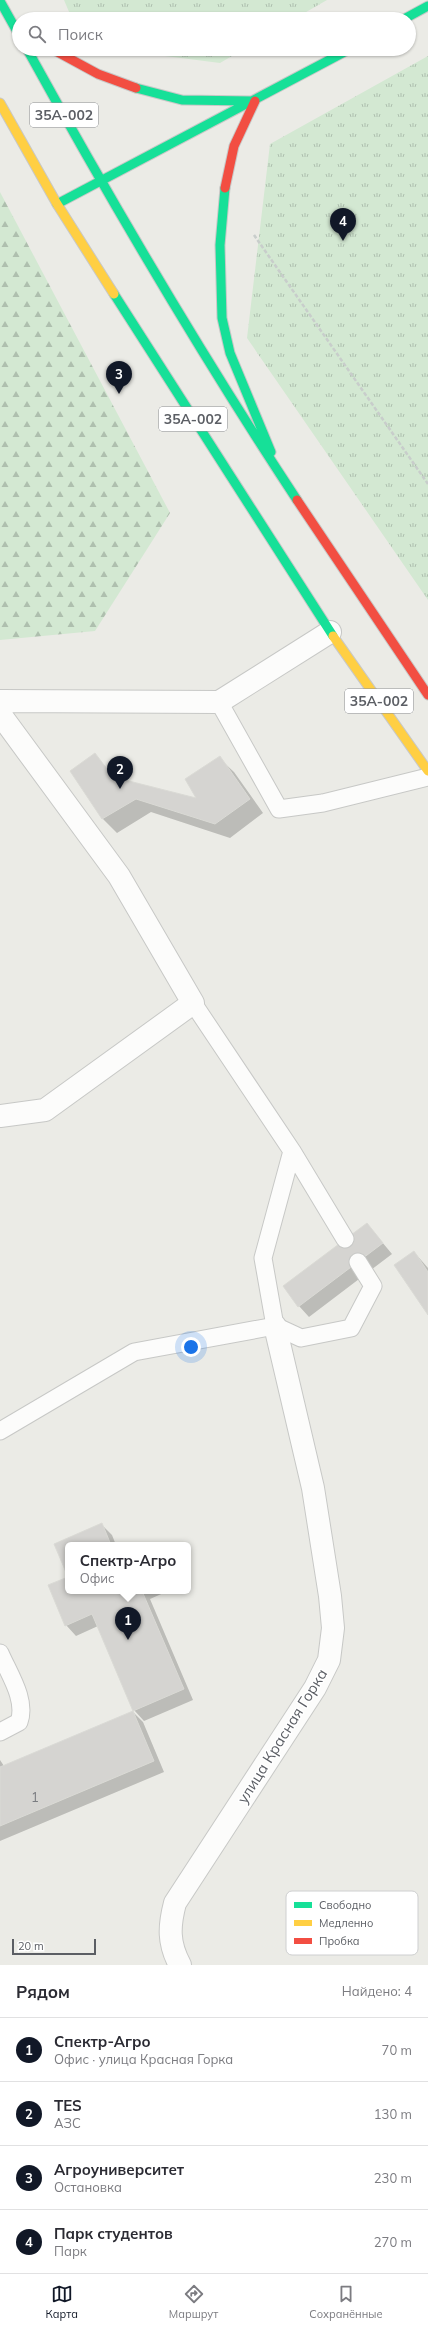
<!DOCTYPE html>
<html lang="ru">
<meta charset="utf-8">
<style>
body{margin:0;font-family:Mulish,sans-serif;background:#f7f7f7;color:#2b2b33}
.scale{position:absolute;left:12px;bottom:10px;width:84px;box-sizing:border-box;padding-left:4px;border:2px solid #5b5e64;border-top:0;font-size:11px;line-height:14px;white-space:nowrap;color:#5b5e64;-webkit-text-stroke:3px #fff;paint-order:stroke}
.you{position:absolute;left:191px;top:1347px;width:14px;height:14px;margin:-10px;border:3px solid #fff;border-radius:50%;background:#1a73e8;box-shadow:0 0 0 6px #1a73e833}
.badge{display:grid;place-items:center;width:26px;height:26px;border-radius:50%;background:#111827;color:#fff;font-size:13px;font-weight:700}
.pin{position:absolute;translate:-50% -33px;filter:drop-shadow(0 1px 2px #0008)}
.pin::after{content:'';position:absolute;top:21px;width:14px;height:12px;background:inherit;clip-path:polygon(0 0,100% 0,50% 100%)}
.popup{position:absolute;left:65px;top:1542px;width:126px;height:52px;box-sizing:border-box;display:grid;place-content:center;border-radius:6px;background:#fff;filter:drop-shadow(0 1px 3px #0005);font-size:13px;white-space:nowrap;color:#7c7c81}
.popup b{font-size:15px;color:#2b2b33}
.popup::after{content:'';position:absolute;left:50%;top:100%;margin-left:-8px;border:8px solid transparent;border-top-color:#fff}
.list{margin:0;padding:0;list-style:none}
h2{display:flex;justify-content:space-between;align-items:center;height:52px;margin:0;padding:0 16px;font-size:17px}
h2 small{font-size:13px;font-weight:400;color:#7c7c81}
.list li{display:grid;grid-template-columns:26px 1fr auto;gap:12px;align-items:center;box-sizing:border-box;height:64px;padding:0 16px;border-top:1px solid #e1e1e2}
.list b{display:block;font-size:15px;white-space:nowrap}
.list p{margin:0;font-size:13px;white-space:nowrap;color:#7c7c81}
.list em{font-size:13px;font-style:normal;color:#7c7c81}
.icon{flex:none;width:22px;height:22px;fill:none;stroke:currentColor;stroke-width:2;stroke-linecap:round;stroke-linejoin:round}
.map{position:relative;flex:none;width:428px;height:1965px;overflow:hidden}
.search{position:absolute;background:#fff;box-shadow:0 1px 3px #0004;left:12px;right:12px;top:12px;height:44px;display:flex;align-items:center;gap:10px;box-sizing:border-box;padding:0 14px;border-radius:22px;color:#7c7c81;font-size:15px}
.sheet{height:308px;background:#fff}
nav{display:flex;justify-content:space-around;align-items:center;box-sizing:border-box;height:56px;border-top:1px solid #e1e1e2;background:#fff;font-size:11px;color:#7c7c81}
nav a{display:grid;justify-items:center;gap:2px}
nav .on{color:#111827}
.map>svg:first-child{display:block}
.forest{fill:url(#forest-firs)}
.park{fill:url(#park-tufts)}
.shadow{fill:#0003}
.building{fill:#d5d4d1;stroke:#dadad5}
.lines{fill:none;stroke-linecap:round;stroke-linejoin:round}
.lane-casing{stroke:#c7c8c6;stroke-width:19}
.street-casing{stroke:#c7c8c6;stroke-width:24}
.fast-casing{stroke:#c8c8c7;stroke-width:11}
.slow-casing{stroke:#c8c8c7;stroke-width:11}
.jam-casing{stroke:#c8c8c7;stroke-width:11}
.path{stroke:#c8cdcb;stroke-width:2.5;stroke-dasharray:4 2;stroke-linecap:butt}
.lane{stroke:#fcfcfb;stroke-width:17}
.street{stroke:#fcfcfb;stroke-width:22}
.fast{stroke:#16e098;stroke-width:9}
.slow{stroke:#ffcf43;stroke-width:9}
.jam{stroke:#f24e42;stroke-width:9}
.labels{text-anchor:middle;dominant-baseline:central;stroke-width:3;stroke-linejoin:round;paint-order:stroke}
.number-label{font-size:13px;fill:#7a7c80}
.shield{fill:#fff;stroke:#8c8e92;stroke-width:1}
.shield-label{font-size:14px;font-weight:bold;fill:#5b5e64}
.street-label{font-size:15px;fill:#5b5e64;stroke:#fff}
.key{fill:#fff;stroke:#cecfd0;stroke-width:1}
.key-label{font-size:11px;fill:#5b5e64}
</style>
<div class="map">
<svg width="428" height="1965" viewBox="0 0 428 1965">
<defs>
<pattern id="forest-firs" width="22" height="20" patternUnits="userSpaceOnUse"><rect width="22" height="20" fill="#d3e8d2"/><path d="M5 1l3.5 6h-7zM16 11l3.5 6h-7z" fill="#aebfae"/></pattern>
<pattern id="park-tufts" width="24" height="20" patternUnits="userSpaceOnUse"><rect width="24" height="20" fill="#d3e8d2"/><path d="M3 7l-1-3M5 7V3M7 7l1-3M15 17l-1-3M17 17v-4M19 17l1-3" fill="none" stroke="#aebfae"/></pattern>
</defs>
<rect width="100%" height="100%" fill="#ebebe6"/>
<path class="forest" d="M0,192L170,513L95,631L0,640Z"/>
<path class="park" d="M64,0H327L294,19H72Z
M110,49H244L220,63Z
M428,56V600L247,338L270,144Z"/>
<path class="shadow" d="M95,755L116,779L198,800L219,758L234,772L263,813L230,838L151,812L117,833L103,819L71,771Z
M367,1224L392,1254L309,1317L299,1306Z
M414,1252L428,1268V1313Z
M101,1524L112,1535L116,1545H68V1575L55,1544Z
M68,1578V1591H168L150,1599L193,1700L144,1721L134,1710L98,1626L76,1636L66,1625Z
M133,1712L143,1722L164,1772L0,1841V1760L4,1766Z"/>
<path class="building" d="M95,753L113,777L196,798L185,779L220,756L250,799L215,824L136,799L102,819L70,771Z
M367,1223L383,1243L298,1307L283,1286Z
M414,1251L428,1272V1315L394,1265Z
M102,1523L111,1545H68V1591H142L184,1689L133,1711L92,1614L65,1626L48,1585L68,1577L54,1544Z
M133,1711L154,1761L0,1826V1767Z"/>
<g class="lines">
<defs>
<path id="lane" d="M219,702L279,809L323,803L428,777
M292,1151L345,1239
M275,1326L301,1338L351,1328L373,1286L358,1262
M0,1431L134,1352L275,1326L263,1258L292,1151L193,1003
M0,1653C9,1674 27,1700 19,1722L0,1732"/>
<path id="street" d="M0,701L219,702L330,632
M0,714L119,876L193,1003L45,1110L0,1116
M180,1965C168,1943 169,1926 175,1903L315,1688L329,1660L333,1628L330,1596L313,1488L275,1326"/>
<path id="fast" d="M0,1L19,35
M404,19L428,6
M27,49C112,203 200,353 297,500
M136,88L182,100L252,101
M225,188L220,245L222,318L230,353L271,452
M57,204L350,49
M114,294L333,636"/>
<path id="slow" d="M0,103L57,204L114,294
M333,636L428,771"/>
<path id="jam" d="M52,49L98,74L136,88
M225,188L234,146L255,101
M297,500L428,695"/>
</defs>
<use href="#lane" class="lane-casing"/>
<use href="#street" class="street-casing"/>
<use href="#fast" class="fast-casing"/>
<use href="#slow" class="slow-casing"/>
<use href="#jam" class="jam-casing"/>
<path class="path" d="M254,235L428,484"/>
<use href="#lane" class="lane"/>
<use href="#street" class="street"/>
<use href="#fast" class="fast"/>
<use href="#slow" class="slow"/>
<use href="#jam" class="jam"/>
</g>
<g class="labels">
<g class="number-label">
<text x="35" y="1797">1</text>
</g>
<g class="shield">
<rect x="30" y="103" width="68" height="24" rx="3"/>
<rect x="159" y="407" width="68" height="24" rx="3"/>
<rect x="345" y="689" width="68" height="24" rx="3"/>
</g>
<g class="shield-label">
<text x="64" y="115">35А-002</text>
<text x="193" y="419">35А-002</text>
<text x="379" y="701">35А-002</text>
</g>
<g class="street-label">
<text transform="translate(282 1736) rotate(-58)">улица Красная Горка</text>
</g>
</g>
<rect x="286" y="1891" width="132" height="64" rx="6" class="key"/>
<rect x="294" y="1902" width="18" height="6" fill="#16e098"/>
<rect x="294" y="1920" width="18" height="6" fill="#ffcf43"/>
<rect x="294" y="1938" width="18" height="6" fill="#f24e42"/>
<g class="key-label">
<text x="319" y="1909">Свободно</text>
<text x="319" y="1927">Медленно</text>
<text x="319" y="1945">Пробка</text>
</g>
</svg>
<div class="scale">20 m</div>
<div class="you"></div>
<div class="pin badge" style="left:128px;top:1640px">1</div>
<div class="popup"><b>Спектр-Агро</b>Офис</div>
<div class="pin badge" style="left:120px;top:789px">2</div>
<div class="pin badge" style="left:119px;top:394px">3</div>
<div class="pin badge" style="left:343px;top:241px">4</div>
<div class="search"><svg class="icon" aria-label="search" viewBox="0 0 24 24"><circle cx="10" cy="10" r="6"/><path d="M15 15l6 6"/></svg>Поиск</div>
</div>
<section class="sheet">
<h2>Рядом<small>Найдено: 4</small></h2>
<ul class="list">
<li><span class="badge">1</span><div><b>Спектр-Агро</b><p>Офис · улица Красная Горка</p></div><em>70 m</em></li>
<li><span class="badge">2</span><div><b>TES</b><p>АЗС</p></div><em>130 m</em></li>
<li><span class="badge">3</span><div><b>Агроуниверситет</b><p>Остановка</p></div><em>230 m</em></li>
<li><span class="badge">4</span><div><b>Парк студентов</b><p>Парк</p></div><em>270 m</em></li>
</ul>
</section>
<nav>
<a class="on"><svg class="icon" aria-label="map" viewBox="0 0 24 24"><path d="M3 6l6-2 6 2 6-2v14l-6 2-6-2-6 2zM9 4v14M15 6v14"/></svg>Карта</a>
<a><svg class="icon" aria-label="directions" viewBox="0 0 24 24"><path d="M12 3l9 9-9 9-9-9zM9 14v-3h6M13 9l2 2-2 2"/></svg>Маршрут</a>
<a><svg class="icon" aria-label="saved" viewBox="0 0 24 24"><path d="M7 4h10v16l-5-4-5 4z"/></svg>Сохранённые</a>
</nav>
